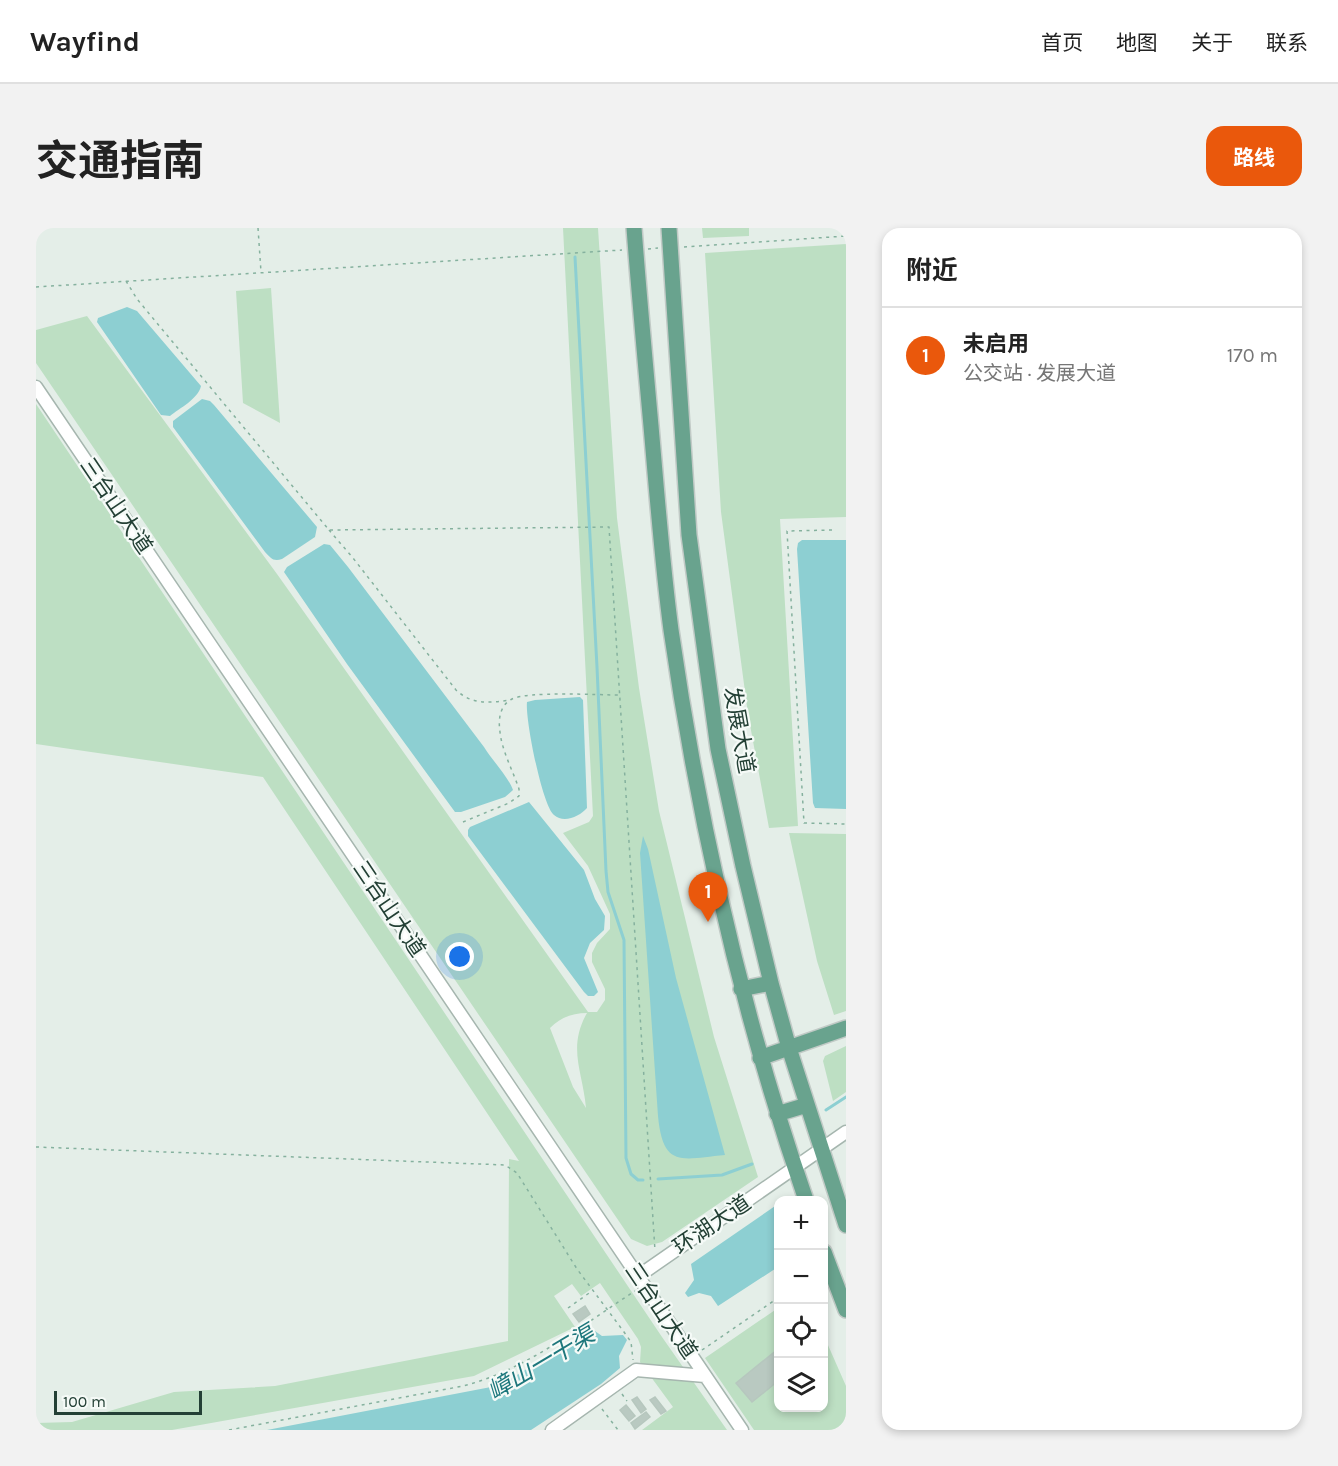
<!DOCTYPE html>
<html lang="zh">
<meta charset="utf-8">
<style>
body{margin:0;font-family:Karla,"Noto Sans SC",sans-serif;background:#f2f2f2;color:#222}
.controls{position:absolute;right:18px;bottom:18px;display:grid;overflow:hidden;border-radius:12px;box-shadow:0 3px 9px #0003}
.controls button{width:54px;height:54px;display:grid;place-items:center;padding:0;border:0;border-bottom:2px solid #e0e0e0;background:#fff;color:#222;font:30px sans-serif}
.scale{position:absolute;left:18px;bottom:15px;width:148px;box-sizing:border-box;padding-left:6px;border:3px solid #234035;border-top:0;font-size:16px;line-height:21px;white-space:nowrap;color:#234035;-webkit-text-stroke:4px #f5faf7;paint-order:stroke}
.you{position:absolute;left:424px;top:729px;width:21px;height:21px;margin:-15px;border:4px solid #fff;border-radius:50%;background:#1a73e8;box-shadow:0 0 0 9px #1a73e833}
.badge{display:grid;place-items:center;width:39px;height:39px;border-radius:50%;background:#ea580c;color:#fff;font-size:20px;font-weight:700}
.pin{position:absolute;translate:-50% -50px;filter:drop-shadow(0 2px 3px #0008)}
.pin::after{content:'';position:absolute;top:32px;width:21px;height:18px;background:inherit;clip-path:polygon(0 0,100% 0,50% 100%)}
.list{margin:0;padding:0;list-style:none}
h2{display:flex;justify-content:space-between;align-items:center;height:78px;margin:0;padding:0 24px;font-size:26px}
h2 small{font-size:20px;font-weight:400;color:#767676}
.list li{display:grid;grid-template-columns:39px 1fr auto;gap:18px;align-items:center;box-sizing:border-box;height:96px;padding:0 24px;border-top:2px solid #e0e0e0}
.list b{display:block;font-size:22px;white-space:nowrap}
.list p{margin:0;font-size:20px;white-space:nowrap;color:#767676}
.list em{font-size:20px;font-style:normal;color:#767676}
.icon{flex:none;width:33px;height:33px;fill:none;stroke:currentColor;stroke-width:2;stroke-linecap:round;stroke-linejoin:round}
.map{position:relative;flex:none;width:810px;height:1202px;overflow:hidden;border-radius:18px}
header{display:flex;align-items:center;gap:36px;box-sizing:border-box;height:84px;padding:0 30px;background:#fff;border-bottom:2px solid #e0e0e0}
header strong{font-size:28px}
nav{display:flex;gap:33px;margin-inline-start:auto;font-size:21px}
.intro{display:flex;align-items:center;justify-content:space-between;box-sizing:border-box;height:144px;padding:0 36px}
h1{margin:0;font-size:42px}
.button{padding:15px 27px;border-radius:18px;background:#ea580c;color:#fff;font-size:21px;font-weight:700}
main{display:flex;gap:36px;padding:0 36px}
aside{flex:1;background:#fff;border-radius:18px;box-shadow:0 3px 9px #0003}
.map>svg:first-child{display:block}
.green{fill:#bddfc3;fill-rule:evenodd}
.water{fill:#8dcfd2}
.pier{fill:#e4eee8}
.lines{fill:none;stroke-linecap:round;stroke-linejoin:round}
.stream{stroke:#8dcfd2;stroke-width:3}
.building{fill:#b9c9c1;stroke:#b6c7be;stroke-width:1.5}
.minor-casing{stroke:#a6b6af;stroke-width:15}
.major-casing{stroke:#c1cac6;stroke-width:18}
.path{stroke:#85b19e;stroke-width:1.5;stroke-dasharray:3 4.5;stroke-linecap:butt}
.minor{stroke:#fff;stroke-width:12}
.major{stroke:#69a38e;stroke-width:15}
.labels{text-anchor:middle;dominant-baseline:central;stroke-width:4.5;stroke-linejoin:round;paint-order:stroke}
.street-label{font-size:22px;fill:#234035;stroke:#f5faf7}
.water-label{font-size:24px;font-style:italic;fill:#1d777c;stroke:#f5faf7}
</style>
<header>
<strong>Wayfind</strong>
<nav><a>首页</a><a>地图</a><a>关于</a><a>联系</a></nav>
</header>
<div class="intro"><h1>交通指南</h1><a class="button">路线</a></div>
<main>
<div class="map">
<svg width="810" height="1202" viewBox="0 0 810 1202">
<rect width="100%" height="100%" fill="#e4eee8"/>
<path class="green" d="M527,0H562L581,290L603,460L623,583L678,809L722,949L626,1014L611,1018L595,1011L0,135V102L51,88L241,346L552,784H561L569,772V761L556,734V725L561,715L574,701V686L552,638L527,605L553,594L557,588ZM551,785C531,820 547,844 550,880L537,859L514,800C525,789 537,785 551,785Z
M666,0H713V8L667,10Z
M810,16V289L744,291L762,598L733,600L712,486L685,284L669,25Z
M235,60L244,195L207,175L200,63Z
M0,176L626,1109L691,1202H606L637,1179L604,1134L605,1119L602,1111L564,1055L545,1068L536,1056L518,1068L539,1099L438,1148L136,1202H0V1195L36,1194L138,1164L239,1158L472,1113L473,931L483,933L227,549L0,516Z
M753,605L810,606V783L798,787L781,733Z
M810,818V864L797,873L787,833L789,828Z
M742,1080V1180H788V1108L810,1158V1202H718L669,1130Z"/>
<path class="water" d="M91,79L101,83L165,158C162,171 144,180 134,188L125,187L61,94L62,90Z
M166,171L174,173L178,177L281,299L279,309L246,331C237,334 235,330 229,324L137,199V193Z
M766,312H810V581L779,580L777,575L761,321L762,315Z
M288,316L294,317L312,339L448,519C456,532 473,550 477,562L469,569L425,584H419L311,436L248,344L251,339Z
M544,469L547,472L551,580C544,588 528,596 518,587C506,577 489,490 491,474L499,472Z
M493,574L548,642L559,671L569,688L568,702L554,715L548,730L562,764L558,768H552L548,764L432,608V602L434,599Z
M607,608L612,621L640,750L689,927C646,931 627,941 622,888L604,625Z
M742,976V1039L682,1078L675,1068L663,1065L652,1069L649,1065L658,1052L655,1036Z
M556,1101L566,1108L587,1107L591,1112L583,1128L584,1140L565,1156L495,1202H231L455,1159L471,1153Z"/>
<path class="pier" d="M810,924V1000L788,1015V972L744,971Z"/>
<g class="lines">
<path class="stream" d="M539,29L561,439L570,643L572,664L588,712L590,930L595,946L602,952H607
M790,882L810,869
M622,951L686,947L716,936"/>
</g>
<path class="building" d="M549,1078L554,1086L543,1094L537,1086Z
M742,1121V1153L716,1174L700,1155Z
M601,1169L610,1181L605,1185L596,1172Z
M619,1169L630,1183L625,1186L614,1172Z
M590,1177L599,1188L593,1193L584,1182Z
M610,1184L614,1189L599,1201L595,1195Z"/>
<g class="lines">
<defs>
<path id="minor" d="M0,159L706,1202
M601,1049L810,904
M516,1202L600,1142L669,1148"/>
<path id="major" d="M598,0C603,66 609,132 615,198C621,266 626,334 635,402C663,596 706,787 770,972
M633,0L653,307L682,521L707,638L735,755L753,820L810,997
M705,761L735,755
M724,830L810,800
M741,886L771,877
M788,1024L810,1082"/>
</defs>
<use href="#minor" class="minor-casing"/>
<use href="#major" class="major-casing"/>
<path class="path" d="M222,0L225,44
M648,19L810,8
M612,21L622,20
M90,53L101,71L293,302L573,299L619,1023
M0,59L586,22
M293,302L317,330L420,462C436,477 453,475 474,472
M796,302L751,303L768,595L810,596
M427,594L473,575L483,568V561C477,543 466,523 464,504C462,491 464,477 476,471C492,463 561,467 583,467
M0,919L469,937L481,945L541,1041L588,1104L595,1114L597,1132
M532,1080L556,1063
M666,1122L742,1070
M586,1166L591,1173
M566,1181L582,1202
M193,1202L427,1158C490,1142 545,1098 599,1063"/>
<use href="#minor" class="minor"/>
<use href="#major" class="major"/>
</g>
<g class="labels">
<g class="street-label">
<text transform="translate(80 278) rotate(56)">三台山大道</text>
<text transform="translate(703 502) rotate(80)">发展大道</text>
<text transform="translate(353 681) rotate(56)">三台山大道</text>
<text transform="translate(676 997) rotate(-34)">环湖大道</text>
<text transform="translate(625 1083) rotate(56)">三台山大道</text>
</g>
<g class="water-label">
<text transform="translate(505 1135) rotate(-31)">嶂山一干渠</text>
</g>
</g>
</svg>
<div class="controls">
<button>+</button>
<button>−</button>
<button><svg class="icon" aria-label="locate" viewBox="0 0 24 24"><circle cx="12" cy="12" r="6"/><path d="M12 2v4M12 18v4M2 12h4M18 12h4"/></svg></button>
<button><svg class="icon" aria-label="layers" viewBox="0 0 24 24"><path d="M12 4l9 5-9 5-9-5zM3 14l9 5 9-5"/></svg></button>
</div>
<div class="scale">100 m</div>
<div class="you"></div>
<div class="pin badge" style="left:672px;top:694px">1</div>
</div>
<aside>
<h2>附近<small></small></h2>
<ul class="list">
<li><span class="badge">1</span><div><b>未启用</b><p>公交站 · 发展大道</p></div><em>170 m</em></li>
</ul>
</aside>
</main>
